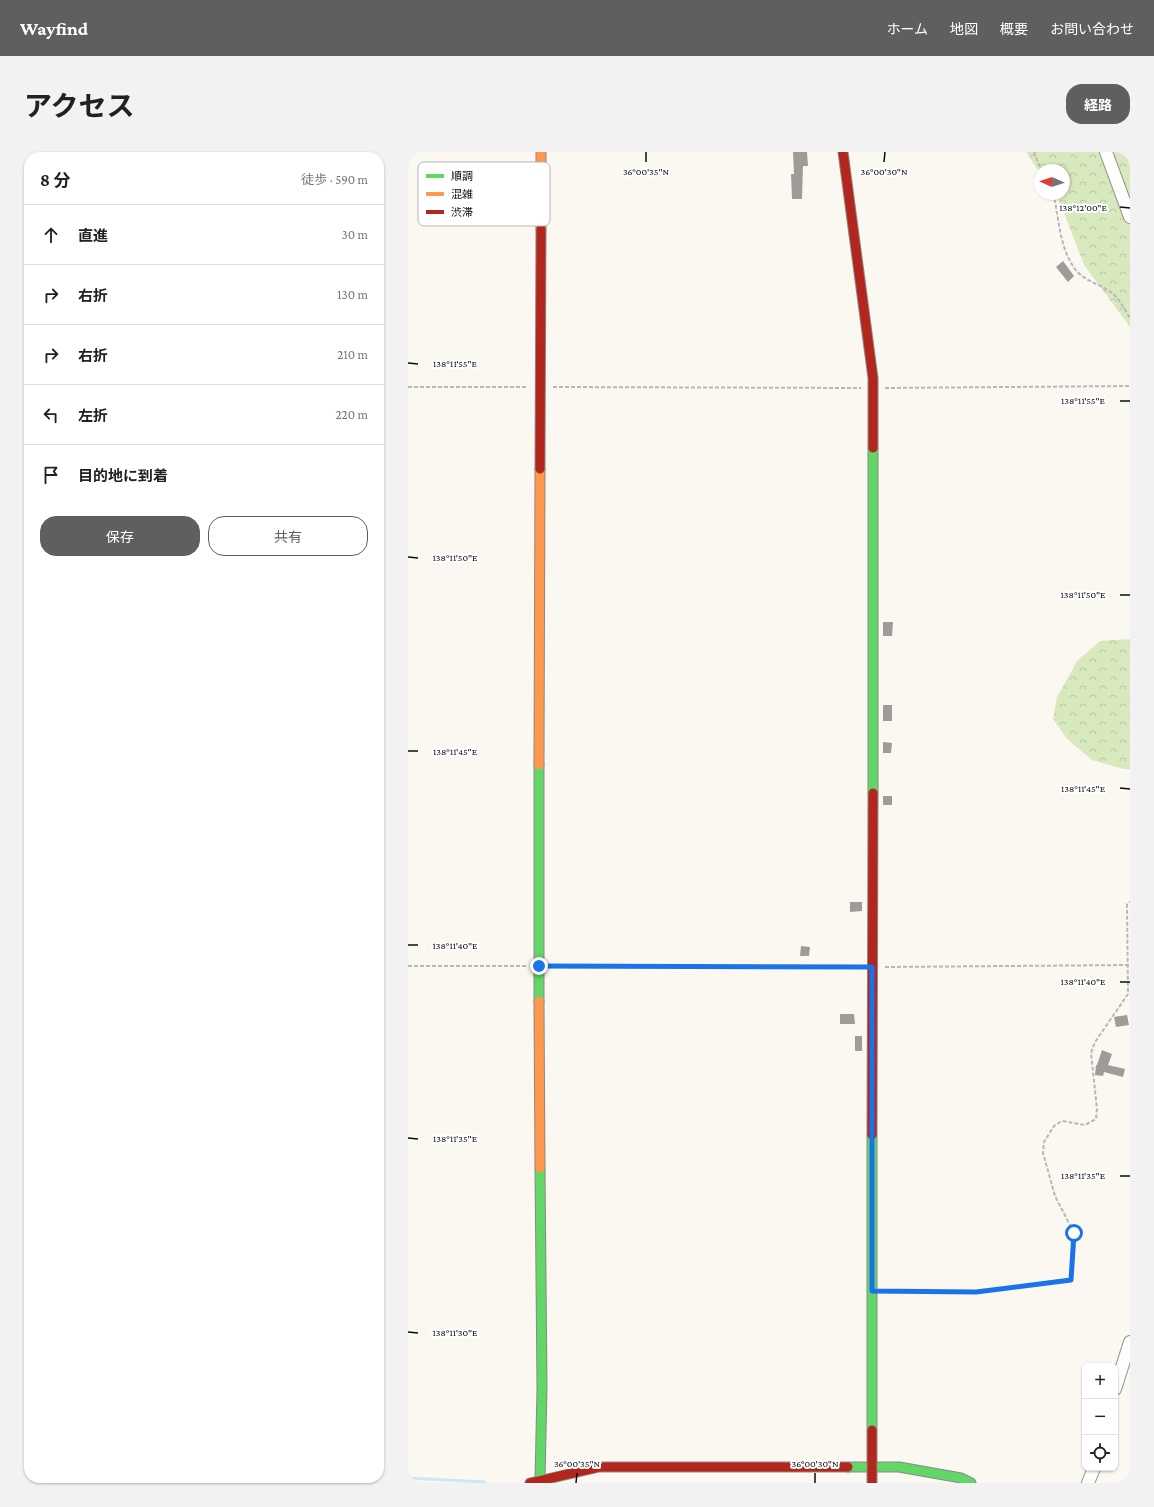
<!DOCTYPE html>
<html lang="ja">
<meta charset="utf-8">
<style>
body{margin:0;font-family:"Crimson Pro","Noto Sans JP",serif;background:#f2f2f2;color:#202124}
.controls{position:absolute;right:12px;bottom:12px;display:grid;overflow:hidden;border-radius:8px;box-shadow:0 1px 3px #0004}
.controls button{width:36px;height:36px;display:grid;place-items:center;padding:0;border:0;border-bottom:1px solid #e0e0e0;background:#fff;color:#202124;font:20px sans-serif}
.compass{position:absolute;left:626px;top:12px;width:36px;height:36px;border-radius:50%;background:#fff;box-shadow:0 1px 3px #0004;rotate:273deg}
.stop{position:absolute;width:12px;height:12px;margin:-9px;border:3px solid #1a73e8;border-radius:50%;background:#fff}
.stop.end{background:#1a73e8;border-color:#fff;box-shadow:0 1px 4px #0008}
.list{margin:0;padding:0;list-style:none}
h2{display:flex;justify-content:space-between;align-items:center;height:52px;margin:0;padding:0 16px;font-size:17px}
h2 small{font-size:13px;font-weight:400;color:#757577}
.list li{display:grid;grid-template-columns:26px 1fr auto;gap:12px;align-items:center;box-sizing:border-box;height:60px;padding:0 16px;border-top:1px solid #e0e0e0}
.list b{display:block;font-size:15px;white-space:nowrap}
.list em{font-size:13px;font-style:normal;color:#757577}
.actions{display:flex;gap:8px;padding:12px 16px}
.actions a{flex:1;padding:9px 0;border:1px solid #605f5d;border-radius:16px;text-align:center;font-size:14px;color:#605f5d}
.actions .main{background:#605f5d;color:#fff}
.icon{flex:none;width:22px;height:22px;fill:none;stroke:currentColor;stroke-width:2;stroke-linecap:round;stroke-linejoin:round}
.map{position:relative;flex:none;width:722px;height:1331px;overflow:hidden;border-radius:16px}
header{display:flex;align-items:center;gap:24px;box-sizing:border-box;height:56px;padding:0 20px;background:#605f5d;color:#fff}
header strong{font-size:19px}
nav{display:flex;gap:22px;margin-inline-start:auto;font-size:14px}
.intro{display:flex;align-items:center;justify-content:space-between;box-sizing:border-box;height:96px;padding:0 24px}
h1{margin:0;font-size:28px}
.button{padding:10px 18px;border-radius:16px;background:#605f5d;color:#fff;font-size:14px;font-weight:700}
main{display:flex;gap:24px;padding:0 24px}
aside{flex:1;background:#fff;border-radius:16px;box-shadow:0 1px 3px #0004}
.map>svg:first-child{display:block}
.forest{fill:url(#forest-crowns)}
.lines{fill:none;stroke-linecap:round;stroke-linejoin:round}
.stream{stroke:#c6ebf7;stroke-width:3}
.building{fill:#9e9b98}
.street-casing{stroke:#949390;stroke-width:14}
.fast-casing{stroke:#8b8987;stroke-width:11}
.slow-casing{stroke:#8b8987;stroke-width:11}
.jam-casing{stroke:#8b8987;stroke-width:11}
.path{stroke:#b8b7b6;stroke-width:2;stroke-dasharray:4 2;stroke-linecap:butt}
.street{stroke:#fefefd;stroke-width:12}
.fast{stroke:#63d668;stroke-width:9}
.slow{stroke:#ff974d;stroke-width:9}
.jam{stroke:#b3261e;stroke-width:9}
.jam-bridge-casing{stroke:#8b8987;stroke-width:11;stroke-linecap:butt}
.jam-bridge{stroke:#b3261e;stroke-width:9}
.route{stroke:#1a73e8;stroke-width:5}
.ticks{fill:none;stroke:#0d0d0d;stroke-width:1.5}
.key{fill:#fff;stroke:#b6b6b6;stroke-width:1}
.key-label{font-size:11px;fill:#0d0d0d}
.ticks-label{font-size:10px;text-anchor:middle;fill:#0d0d0d;stroke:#fff;stroke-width:4;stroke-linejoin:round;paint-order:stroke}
</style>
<header>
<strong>Wayfind</strong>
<nav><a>ホーム</a><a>地図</a><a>概要</a><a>お問い合わせ</a></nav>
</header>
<div class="intro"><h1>アクセス</h1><a class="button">経路</a></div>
<main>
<aside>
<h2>8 分<small>徒歩 · 590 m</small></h2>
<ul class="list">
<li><svg class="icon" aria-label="ahead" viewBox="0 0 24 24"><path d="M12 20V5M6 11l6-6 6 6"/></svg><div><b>直進</b></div><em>30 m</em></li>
<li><svg class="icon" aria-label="right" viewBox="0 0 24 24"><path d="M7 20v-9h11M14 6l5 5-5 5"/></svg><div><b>右折</b></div><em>130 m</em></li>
<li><svg class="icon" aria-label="right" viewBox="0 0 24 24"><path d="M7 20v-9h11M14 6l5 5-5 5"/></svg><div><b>右折</b></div><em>210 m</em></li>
<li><svg class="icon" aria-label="left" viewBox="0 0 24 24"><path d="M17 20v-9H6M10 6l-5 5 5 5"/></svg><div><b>左折</b></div><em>220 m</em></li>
<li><svg class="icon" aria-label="arrive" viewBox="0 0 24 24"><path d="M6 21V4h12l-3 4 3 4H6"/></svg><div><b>目的地に到着</b></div></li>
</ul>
<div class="actions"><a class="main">保存</a><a>共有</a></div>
</aside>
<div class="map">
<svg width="722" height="1331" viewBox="0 0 722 1331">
<defs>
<pattern id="forest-crowns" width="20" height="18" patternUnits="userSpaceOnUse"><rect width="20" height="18" fill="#d9e9be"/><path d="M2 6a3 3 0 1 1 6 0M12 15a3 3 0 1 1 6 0" fill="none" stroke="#b9c7a2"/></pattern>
</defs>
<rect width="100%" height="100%" fill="#fbf8f2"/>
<path class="forest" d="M618,0H722V175L676,113L653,53L646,42H656V18H632V21Z
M721,487L722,488V617H715L684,608L659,587L645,567L649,545L669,509L692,489Z"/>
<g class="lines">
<path class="stream" d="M0,1326L77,1330"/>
</g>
<path class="building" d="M385,0H399L400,14H395L394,47H384L383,22H386Z
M655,109L666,124L660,130L648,115Z
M475,470H485L484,484H475Z
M475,553H484V569H475Z
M475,590L484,591L483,601H475Z
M475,644H484V653H475Z
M442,750H454V759L442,760Z
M393,794L402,795L401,804H392Z
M432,862H446L447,872H432Z
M719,863L721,873L708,875L706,865Z
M447,884H454V899H447Z
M694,898L704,902L700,913L717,917L715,925L696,920L695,924L687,923L688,913H689Z"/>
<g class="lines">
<defs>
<path id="street" d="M698,0L722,65
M707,1237L722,1190
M680,1331L686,1316"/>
<path id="fast" d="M465,641V296
M131,849V613
M464,1278V983
M440,1315H491L553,1326L563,1331
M132,1328L134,1236L132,1016"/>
<path id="slow" d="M133,77V0
M131,613L132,317
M131,849L132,1016"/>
<path id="jam" d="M435,0L465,226V296
M132,317L133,77
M464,983L465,641
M122,1331L191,1315H440"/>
</defs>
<use href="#street" class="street-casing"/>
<use href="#fast" class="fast-casing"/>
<use href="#slow" class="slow-casing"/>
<use href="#jam" class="jam-casing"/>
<path class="path" d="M626,0L633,18
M643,42L647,49C651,72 653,98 667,117C677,130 693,132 704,141C712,148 717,158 722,166
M0,235H119
M145,235L453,236
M477,236L722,234
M0,814H119
M143,814L451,815
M477,815L722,813
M477,1139L568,1140L663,1128L666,1081L647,1044L635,1001L636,990L646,974L654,969L677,973L688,967L689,957L683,901L687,890L720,842L719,752L722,750"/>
<use href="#street" class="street"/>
<use href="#fast" class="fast"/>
<use href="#slow" class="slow"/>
<use href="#jam" class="jam"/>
<defs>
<path id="jam-bridge" d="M464,1278V1331"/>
</defs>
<use href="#jam-bridge" class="jam-bridge-casing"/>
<use href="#jam-bridge" class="jam-bridge"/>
</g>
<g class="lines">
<path class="route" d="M131,814L464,815V1139L568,1140L663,1128L666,1081"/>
</g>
<path class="ticks" d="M238,10V0M476,10L477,0M712,55L722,56M0,211L10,212M712,249H722M0,405L10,406M712,443H722M0,599H10M712,636L722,637M0,793H10M712,830H722M0,986L10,987M712,1024H722M0,1180L10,1181M168,1331L169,1321M407,1331V1321"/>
<rect x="10" y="10" width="132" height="64" rx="6" class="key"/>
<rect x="18" y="22" width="18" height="4" fill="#63d668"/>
<rect x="18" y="40" width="18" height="4" fill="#ff974d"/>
<rect x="18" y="58" width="18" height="4" fill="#b3261e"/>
<g class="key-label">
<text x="43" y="28">順調</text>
<text x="43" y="46">混雑</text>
<text x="43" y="64">渋滞</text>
</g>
<g class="ticks-label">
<text x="238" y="23">36°00'35"N</text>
<text x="476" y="23">36°00'30"N</text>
<text x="675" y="59">138°12'00"E</text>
<text x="47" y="215">138°11'55"E</text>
<text x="675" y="252">138°11'55"E</text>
<text x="47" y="409">138°11'50"E</text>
<text x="675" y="446">138°11'50"E</text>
<text x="47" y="603">138°11'45"E</text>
<text x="675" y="640">138°11'45"E</text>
<text x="47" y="797">138°11'40"E</text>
<text x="675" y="833">138°11'40"E</text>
<text x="47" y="990">138°11'35"E</text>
<text x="675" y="1027">138°11'35"E</text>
<text x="47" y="1184">138°11'30"E</text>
<text x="169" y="1315">36°00'35"N</text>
<text x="407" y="1315">36°00'30"N</text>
</g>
</svg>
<div class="controls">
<button>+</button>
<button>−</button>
<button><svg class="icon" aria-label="locate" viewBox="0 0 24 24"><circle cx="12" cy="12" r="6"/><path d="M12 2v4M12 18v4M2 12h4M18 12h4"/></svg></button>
</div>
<svg class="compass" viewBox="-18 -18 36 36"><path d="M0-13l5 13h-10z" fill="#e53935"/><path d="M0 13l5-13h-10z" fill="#757577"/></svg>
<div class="stop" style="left:666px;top:1081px"></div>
<div class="stop end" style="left:131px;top:814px"></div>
</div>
</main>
